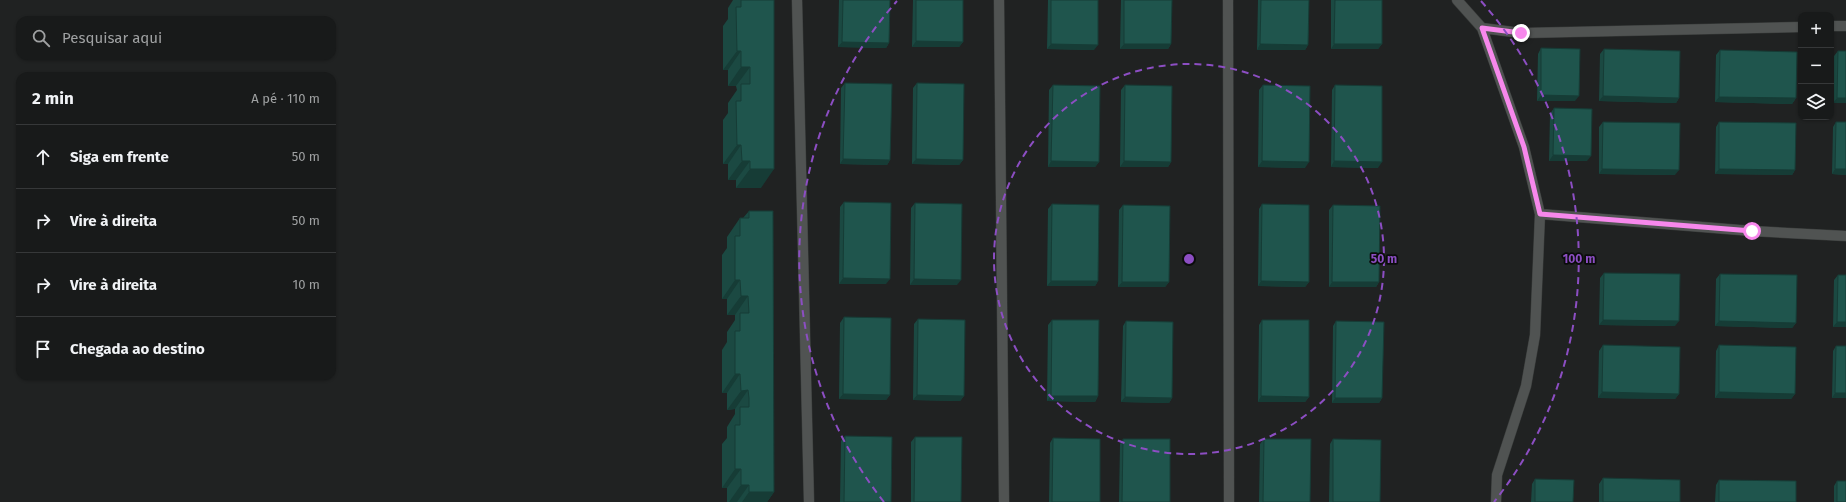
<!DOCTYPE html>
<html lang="pt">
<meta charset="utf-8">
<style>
body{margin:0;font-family:"Fira Sans",sans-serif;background:#252727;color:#f1f3f6}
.controls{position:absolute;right:12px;top:12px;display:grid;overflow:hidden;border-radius:8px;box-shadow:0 1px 3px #0004}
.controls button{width:36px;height:36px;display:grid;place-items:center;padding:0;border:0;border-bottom:1px solid #363839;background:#181a1a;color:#f1f3f6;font:20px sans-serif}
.stop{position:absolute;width:12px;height:12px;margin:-9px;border:3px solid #f788ec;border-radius:50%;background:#fff}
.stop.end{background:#f788ec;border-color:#fff;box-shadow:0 1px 4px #0008}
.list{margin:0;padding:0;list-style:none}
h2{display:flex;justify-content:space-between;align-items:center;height:52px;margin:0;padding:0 16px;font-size:17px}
h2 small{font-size:13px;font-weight:400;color:#9fa1a2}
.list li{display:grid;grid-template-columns:26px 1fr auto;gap:12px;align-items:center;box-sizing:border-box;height:64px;padding:0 16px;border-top:1px solid #363839}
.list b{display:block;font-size:15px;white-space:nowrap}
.list em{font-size:13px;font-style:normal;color:#9fa1a2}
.icon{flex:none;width:22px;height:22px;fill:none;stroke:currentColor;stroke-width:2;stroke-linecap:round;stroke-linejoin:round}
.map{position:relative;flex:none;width:1846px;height:502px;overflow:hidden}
.search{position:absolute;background:#181a1a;box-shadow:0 1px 3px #0004;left:16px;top:16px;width:320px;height:44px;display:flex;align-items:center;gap:10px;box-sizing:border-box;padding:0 14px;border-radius:12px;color:#9fa1a2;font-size:15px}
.panel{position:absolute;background:#181a1a;box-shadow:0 1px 3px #0004;left:16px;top:72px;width:320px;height:308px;border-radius:12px}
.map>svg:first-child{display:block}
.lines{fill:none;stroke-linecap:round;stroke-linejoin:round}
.minor-casing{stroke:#393c3b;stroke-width:11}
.minor{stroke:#505352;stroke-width:10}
.wall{fill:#1b4942}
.shaded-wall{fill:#163c36}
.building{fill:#1f554d;stroke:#163c36}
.route{stroke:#f788ec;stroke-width:5}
.ring{fill:none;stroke:#8c4ec3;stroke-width:2;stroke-dasharray:7 5}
.centre{fill:#8c4ec3;stroke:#0a0c0b;stroke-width:2}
.ring-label{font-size:12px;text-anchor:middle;font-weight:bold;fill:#8c4ec3;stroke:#0a0c0b;stroke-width:3.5;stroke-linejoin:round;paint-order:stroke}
</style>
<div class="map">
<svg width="1846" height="502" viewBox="0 0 1846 502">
<rect width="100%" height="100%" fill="#202222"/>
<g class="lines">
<defs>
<path id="minor" d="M797,0L809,502
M999,0L1004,502
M1228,0L1229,502
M1457,0L1482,28L1524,147L1540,214L1535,335L1526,386L1497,475L1496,502
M1831,26H1846
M1482,28L1521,33L1801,27
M1540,214L1752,231L1846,236"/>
</defs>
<use href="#minor" class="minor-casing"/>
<use href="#minor" class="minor"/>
</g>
<path class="wall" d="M733,0H774L761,188H736V180H728V164H723V120L728,113V103L737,90L736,86H728V70H723V26L728,19V8Z
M839,0H890L889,43L886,48L838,47Z
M913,0H963V42L959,47H912Z
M1048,0H1098L1094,50L1047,49Z
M1121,0H1172L1171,44L1168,49H1120Z
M1258,0H1309L1308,45L1305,50H1257Z
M1331,0H1382V44L1378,49H1331Z
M1541,48L1575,101H1537L1538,54Z
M1604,49L1679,98L1676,103L1599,101L1600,54Z
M1720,50L1796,98L1792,104L1715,102L1716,55Z
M1838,51H1846V103H1833L1834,56Z
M845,83L890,160L887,165L840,164L841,88Z
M917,83L963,160L959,165L912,164L913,88Z
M1053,85L1099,162L1095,167H1048L1049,90Z
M1125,85L1171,162L1168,167H1120L1121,90Z
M1263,85L1305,168L1258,167L1259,90Z
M1335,85L1378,168L1331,167L1332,90Z
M1554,108L1587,161H1549L1550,114Z
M1603,122L1675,175L1599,174V127Z
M1719,122L1795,170L1792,175L1715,174L1716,127Z
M1836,122H1846V175L1832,174L1833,127Z
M844,202L886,284H839L840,207Z
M915,203L957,285H910L911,208Z
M1052,204L1098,281L1095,286H1047L1048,209Z
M1262,204L1309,282L1305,287L1258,286L1259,209Z
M1123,205L1169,282L1165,287H1118L1119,210Z
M1333,205L1379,282L1376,287H1329V210Z
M749,211L774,492L767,502H727V488H722V444L727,438V427L735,414V409L727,410V393H722V350L727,342V332L735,320V315H727V299H722V255L727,248V237L740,218H743Z
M1604,273L1675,326L1599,325L1600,278Z
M1720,274L1796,323L1792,328L1715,326L1716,279Z
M1838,275L1846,327H1833L1834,280Z
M844,317L890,395L886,400L839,399L840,323Z
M918,319L964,396L960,401L913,400L914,324Z
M1052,320L1098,396L1095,402L1047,401L1048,325Z
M1262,320L1309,397L1305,402H1258L1259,325Z
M1126,321L1172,398L1169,403L1121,402L1123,326Z
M1336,321L1382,398L1379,403H1332L1333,326Z
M1603,345L1679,394L1675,399L1598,398L1599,351Z
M1719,345L1795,394L1791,399L1715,398L1716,351Z
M1836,346L1846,398H1832L1833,351Z
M845,436L891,502H840L841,441Z
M915,437L961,502H911V442Z
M1053,438L1100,502H1049L1050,443Z
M1123,439L1170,502H1119L1120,444Z
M1264,439L1310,502H1259L1260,444Z
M1333,439L1380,502H1329L1330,444Z
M1603,478L1680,502H1599V484Z
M1535,479L1573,502H1531L1532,484Z
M1719,480L1796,502H1715L1716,485Z
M1837,481L1846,502H1834V486Z"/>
<path class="shaded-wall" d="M916,41L963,42L959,47H912Z
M842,42L889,43L886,48L838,47Z
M1051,44L1098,45L1094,50L1047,49Z
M1124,44H1171L1168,49H1120Z
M1260,44L1308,45L1305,50H1257Z
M1334,44H1382L1378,49H1331Z
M737,51H741L728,70H723Z
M741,67H750L736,86H728Z
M1541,95L1579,96L1575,101H1537Z
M1603,96L1679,98L1676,103L1599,101Z
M1719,97L1796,98L1792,104L1715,102Z
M1837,98H1846V103H1833Z
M737,145H741L728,164H723Z
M1553,155L1591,156L1587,161H1549Z
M843,159L890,160L887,165L840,164Z
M916,159L963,160L959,165L912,164Z
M742,161H750L736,180H728Z
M1051,161L1099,162L1095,167H1048Z
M1124,161L1171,162L1168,167H1120Z
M1262,161L1309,162L1305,168L1258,167Z
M1334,161L1382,162L1378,168L1331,167Z
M750,169H774L761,188H736Z
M1602,169L1679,170L1675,175L1599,174Z
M1719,169L1795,170L1792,175L1715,174Z
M1835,169H1846V175L1832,174Z
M843,278L890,279L886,284H839Z
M914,279L961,280L957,285H910Z
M735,280H740L727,299H722Z
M1051,281H1098L1095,286H1047Z
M1261,281L1309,282L1305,287L1258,286Z
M1122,282H1169L1165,287H1118Z
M1332,282H1379L1376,287H1329Z
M741,296H748L735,315H727Z
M1603,320L1679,321L1675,326L1599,325Z
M1719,321L1796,323L1792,328L1715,326Z
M1837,322H1846V327H1833Z
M735,374H740L727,393H722Z
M748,390L735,409L727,410L741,391Z
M1602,392L1679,394L1675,399L1598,398Z
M1719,392L1795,394L1791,399L1715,398Z
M1835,393H1846V398H1832Z
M843,394L890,395L886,400L839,399Z
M917,395L964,396L960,401L913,400Z
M1051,396H1098L1095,402L1047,401Z
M1261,396L1309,397L1305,402H1258Z
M1125,397L1172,398L1169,403L1121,402Z
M1335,398H1382L1379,403H1332Z
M735,469H741L727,488H722Z
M741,485H749L737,502H729Z
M749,492H774L767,502H742Z"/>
<path class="building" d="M741,0H774V169H750V161H742L741,145H737L736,101H741V84H750V67H741V51H737L736,7H741Z
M843,0H890L889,43L842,42Z
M916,0H963V42L916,41Z
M1051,0H1098V45L1051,44Z
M1124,0H1172L1171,44H1124Z
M1261,0H1309L1308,45L1260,44Z
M1335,0H1382V44H1334Z
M1541,48L1580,49L1579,96L1541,95Z
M1604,49L1680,51L1679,98L1603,96Z
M1720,50L1797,52L1796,98L1719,97Z
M1838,51H1846V98H1837Z
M845,83L892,84L890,160L843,159Z
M917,83L964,84L963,160L916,159Z
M1053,85L1100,86L1099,162L1051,161Z
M1125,85L1172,86L1171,162L1124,161Z
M1263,85L1310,86L1309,162L1262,161Z
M1335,85L1382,86V162L1334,161Z
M1554,108L1592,109L1591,156L1553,155Z
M1603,122L1680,123L1679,170L1602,169Z
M1719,122L1796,123L1795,170L1719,169Z
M1836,122H1846V169H1835Z
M844,202L891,203L890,279L843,278Z
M915,203L962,204L961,280L914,279Z
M1052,204L1099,205L1098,281H1051Z
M1262,204L1309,205V282L1261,281Z
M1123,205L1170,206L1169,282H1122Z
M1333,205L1380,206L1379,282H1332Z
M749,211H773L774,492H749V485H741V469H735V425H740V407H749V398L748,390L741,391L740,374H735V331H740V313H749L748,296H741L740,280H735V236H740V218H749Z
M1604,273L1680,274L1679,321L1603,320Z
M1720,274L1797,275L1796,323L1719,321Z
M1838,275H1846V322H1837Z
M844,317L891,318L890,395L843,394Z
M918,319L965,320L964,396L917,395Z
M1052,320H1099L1098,396H1051Z
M1262,320H1309V397L1261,396Z
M1126,321L1173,322L1172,398L1125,397Z
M1336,321L1384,322L1382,398H1335Z
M1603,345L1680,347L1679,394L1602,392Z
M1719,345L1796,347L1795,394L1719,392Z
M1836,346H1846V393H1835Z
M845,436L892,437L891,502H844Z
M915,437H962L961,502H914Z
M1053,438L1100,439V502H1052Z
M1123,439H1170V502H1122Z
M1264,439H1311L1310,502H1263Z
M1333,439L1381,440L1380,502H1333Z
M1603,478L1680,480V502H1603Z
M1535,479L1574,480L1573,502H1535Z
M1719,480L1796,481V502H1719Z
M1837,481H1846V502H1837Z"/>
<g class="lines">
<path class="route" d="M1521,33L1482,28L1524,147L1540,214L1752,231"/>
</g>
<g class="ring">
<circle cx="1189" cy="259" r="195"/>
<path d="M884 502A390 390 0 0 1 897 1M1481 1A390 390 0 0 1 1494 502"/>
</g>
<circle cx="1189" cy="259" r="6" class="centre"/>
<g class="ring-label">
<text x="1384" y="263">50 m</text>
<text x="1579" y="263">100 m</text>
</g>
</svg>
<div class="controls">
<button>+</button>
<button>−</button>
<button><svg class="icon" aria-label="layers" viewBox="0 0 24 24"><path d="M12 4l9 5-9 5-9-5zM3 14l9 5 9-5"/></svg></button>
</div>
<div class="stop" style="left:1752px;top:231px"></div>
<div class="stop end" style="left:1521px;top:33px"></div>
<div class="search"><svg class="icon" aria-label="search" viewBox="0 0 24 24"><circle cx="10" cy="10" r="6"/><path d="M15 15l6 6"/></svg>Pesquisar aqui</div>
<section class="panel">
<h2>2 min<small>A pé · 110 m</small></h2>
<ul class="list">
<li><svg class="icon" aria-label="ahead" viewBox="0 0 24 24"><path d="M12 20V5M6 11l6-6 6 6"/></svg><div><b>Siga em frente</b></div><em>50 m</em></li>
<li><svg class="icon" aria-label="right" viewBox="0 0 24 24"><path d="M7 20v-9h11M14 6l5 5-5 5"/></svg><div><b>Vire à direita</b></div><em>50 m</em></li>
<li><svg class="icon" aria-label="right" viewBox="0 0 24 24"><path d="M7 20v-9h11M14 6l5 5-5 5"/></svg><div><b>Vire à direita</b></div><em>10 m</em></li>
<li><svg class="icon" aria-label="arrive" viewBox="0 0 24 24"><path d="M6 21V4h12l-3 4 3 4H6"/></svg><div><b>Chegada ao destino</b></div></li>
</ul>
</section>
</div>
